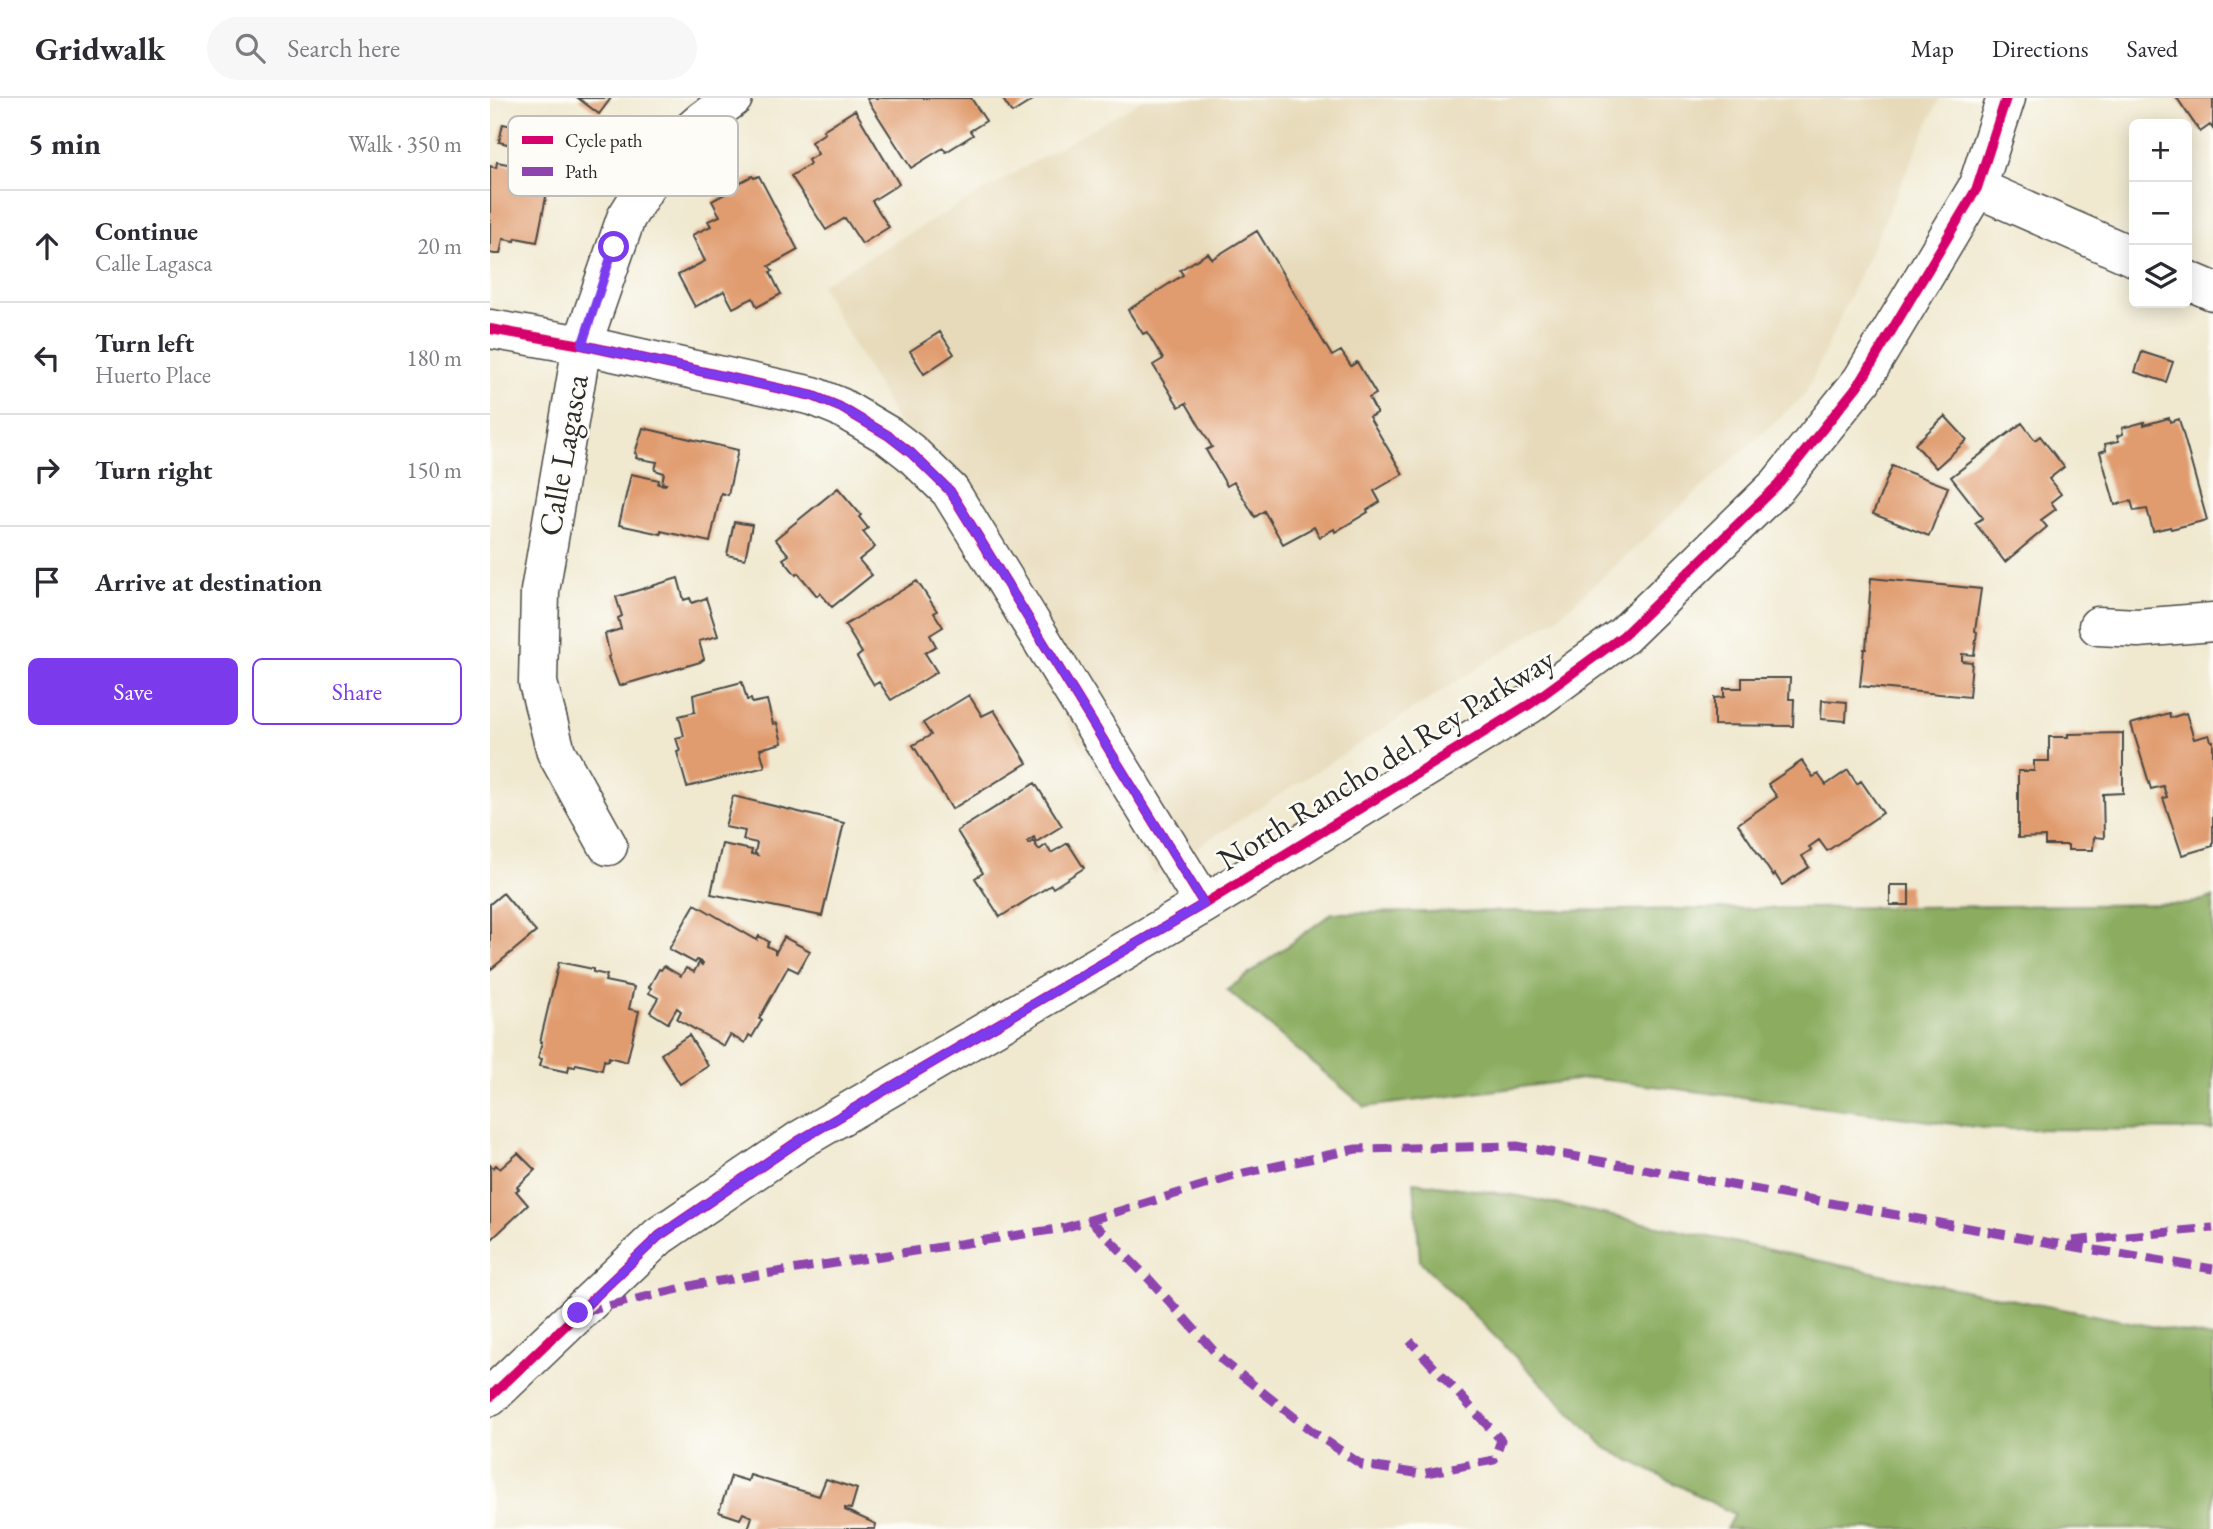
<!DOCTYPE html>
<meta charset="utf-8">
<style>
body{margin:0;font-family:"EB Garamond",serif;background:#f7f7f7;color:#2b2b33}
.controls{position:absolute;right:21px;top:21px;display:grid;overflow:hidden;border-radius:10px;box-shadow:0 4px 18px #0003}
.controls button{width:63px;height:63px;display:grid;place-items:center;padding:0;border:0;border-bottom:2px solid #e1e1e2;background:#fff;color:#2b2b33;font:35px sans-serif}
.stop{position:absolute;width:21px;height:21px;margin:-16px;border:5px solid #7c3aed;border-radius:50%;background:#fff}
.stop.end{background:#7c3aed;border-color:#fff;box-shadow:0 2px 7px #0008}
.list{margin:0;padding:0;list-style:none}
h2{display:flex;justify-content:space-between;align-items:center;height:91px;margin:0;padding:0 28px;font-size:30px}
h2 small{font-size:23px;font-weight:400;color:#7c7c81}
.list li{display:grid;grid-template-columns:46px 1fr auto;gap:21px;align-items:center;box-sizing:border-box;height:112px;padding:0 28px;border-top:2px solid #e1e1e2}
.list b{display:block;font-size:26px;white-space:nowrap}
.list p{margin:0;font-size:23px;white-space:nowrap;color:#7c7c81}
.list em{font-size:23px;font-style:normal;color:#7c7c81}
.actions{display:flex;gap:14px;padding:21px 28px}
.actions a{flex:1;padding:16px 0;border:2px solid #7c3aed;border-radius:10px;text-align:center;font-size:24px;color:#7c3aed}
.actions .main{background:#7c3aed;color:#fff}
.icon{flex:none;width:38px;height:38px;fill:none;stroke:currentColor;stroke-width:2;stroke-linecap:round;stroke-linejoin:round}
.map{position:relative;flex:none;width:1723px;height:1431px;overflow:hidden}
header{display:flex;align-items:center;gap:42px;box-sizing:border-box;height:98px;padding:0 35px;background:#fff;border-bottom:2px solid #e1e1e2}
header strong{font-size:33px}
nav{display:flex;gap:38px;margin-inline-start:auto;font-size:24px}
.search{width:490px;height:63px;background:#f7f7f7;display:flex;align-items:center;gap:18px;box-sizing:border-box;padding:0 24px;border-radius:38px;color:#7c7c81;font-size:26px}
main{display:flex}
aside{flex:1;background:#fff}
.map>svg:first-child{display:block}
.built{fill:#e7daba}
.forest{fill:#8cad61;stroke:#5c6c46;stroke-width:2}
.building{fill:#e09b6e}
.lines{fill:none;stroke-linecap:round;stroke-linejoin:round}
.minor-casing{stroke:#494844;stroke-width:41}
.minor{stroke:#fff;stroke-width:38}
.quiet{stroke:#8e44ad;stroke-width:9;stroke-dasharray:18 9;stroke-linecap:butt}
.cycleway-casing{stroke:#fdfcf7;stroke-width:15}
.cycleway{stroke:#d6006c;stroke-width:10}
.route{stroke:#7c3aed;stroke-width:9}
.labels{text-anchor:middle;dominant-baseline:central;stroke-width:5;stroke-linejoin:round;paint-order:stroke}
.street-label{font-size:32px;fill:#2b2b2b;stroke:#fdfcf7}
.key{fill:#fdfcf7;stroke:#bebdba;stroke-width:2}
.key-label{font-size:19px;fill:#2b2b2b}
</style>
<header>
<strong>Gridwalk</strong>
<div class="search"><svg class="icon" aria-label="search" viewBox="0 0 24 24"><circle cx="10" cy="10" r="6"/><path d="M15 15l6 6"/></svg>Search here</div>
<nav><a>Map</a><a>Directions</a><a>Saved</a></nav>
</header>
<main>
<aside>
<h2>5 min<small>Walk · 350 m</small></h2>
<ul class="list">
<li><svg class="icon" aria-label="ahead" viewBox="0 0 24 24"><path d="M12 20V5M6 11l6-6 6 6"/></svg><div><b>Continue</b><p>Calle Lagasca</p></div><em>20 m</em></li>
<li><svg class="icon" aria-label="left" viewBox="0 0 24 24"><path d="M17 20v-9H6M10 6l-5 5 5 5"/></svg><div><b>Turn left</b><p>Huerto Place</p></div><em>180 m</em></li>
<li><svg class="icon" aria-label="right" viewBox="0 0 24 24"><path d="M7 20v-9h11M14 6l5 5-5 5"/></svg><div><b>Turn right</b></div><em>150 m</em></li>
<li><svg class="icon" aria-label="arrive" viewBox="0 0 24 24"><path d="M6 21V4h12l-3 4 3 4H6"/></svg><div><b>Arrive at destination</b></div></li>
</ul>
<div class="actions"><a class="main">Save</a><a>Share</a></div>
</aside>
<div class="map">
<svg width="1723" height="1431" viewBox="0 0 1723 1431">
<rect width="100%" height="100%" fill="#fdfcf7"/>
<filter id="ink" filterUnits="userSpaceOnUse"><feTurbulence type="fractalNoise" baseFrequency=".0143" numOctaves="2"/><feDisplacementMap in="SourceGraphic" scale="14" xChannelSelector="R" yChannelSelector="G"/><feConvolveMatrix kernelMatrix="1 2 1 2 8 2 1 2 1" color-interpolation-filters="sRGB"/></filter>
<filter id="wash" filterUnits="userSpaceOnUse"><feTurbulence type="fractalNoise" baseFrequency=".00686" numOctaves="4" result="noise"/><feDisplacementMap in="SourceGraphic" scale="28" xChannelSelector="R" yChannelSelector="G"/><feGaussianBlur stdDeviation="1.57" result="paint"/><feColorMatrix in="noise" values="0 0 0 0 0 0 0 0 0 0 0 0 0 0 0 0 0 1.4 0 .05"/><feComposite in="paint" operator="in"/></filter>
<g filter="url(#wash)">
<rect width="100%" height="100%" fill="#f0e9d0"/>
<path class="built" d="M655,0H1450L1315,297L1068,519L664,777L330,187Z"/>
<path class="forest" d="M1723,799V1032L1502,1031L1101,980L875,1009L737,892L842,815L1698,806Z
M924,1084L1029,1098L1396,1177L1723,1240V1431H1236L1244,1416L1116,1350L930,1163Z"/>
<g id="blocks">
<path class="building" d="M88,0H121L109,16Z
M379,0H481L496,23L480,33L483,37L456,54L453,50L421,70L377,1Z
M512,0H546L522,15Z
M1687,0H1723V31L1720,27L1710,34Z
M365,12L409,86L382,103L399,129L372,146L355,120L336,132L301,78L320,66L318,62L328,56L321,44L335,35L333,32Z
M13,26L46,33L42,52L9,44Z
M7,64L39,70V75L60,79L47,144L26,140L25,143L13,141L10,156H4L0,155V68L6,70Z
M262,78L264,80L269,78L308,152L279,168L283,173L280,174L291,196L267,209L263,200L243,210L234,193L205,209L188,177L215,163L202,137L221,128L218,123L230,118L222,103L242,92L241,89Z
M767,133L842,258L851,253L861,268L867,264L886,296L879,300L887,315L879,319L913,376L884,393L890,404L877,412L878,414L845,434L844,431L830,439L824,429L793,446L774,413L765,419L744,384L737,388L716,352L722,349L696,305L689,309L663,267L673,261L657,234L653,236L638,212L693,177L690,172L718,155L722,161Z
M450,234L464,256L434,276L420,253Z
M1652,254L1683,264L1676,284L1645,274Z
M1455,318L1477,342L1446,370L1425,346Z
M1679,320L1680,324L1689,321L1717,422L1681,431L1680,429L1663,433L1657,411L1644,413L1641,403L1625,407L1610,354L1616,352L1615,346L1629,343L1627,338L1633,336L1632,330L1654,324V327Z
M1532,325L1545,342L1550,338L1574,369L1559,381L1571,396L1561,404L1566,411L1551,422L1557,429L1515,464L1485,425L1493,420L1461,379Z
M153,330L248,352L238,397L231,395L220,444L171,433V436L129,427L141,376L169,382L168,386L175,387L176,386L172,385L174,375L165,372L167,364L146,360L147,356L145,355Z
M1402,368L1458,389L1439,438L1383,416Z
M348,390L371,417L369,419L378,430L373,434L385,449L369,462L382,477L342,509L330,495L327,498L308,475L306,477L293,461L299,457L285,441Z
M244,424L262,427L255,461L237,457Z
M188,480L194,502L200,500L202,505L216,500L228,538L209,543L214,561L210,564L129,588L118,559L120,558L115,536L131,531L128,520L132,518L126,499Z
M1381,480L1491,491L1485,533L1487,534L1484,557L1472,556V563L1482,564L1479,599L1370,588L1374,551H1376Z
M427,483L447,513L444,515L453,529L440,537L446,548L435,555L447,574L401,602L389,584L384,587L367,559L372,555L355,527Z
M1252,580H1300L1299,601H1304L1303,628L1224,627V600L1234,599V590H1252Z
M252,584L257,602L261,601L262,605L277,602L283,626L287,625L292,645L270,651L275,669L197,689L187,654L190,653L186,640L194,638L189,618L205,614L203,597Z
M479,597L492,618L504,612L537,665L462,711L423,647L441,637L433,625Z
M1332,602L1357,604L1356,623L1331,621Z
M1679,615L1680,620L1696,615L1704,641L1719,637L1721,643H1723V748L1692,757L1673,700L1677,699L1673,688L1661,691L1641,626Z
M1633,635V695L1613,696L1614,740L1604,739L1603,752H1578V747H1555V739L1528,740V673H1544V663H1559V639H1578V636Z
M1312,663L1323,679L1328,676L1336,687L1358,672L1367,686L1371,683L1393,715L1337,753L1329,742L1319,749L1321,752L1312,758L1319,769L1292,787L1285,776L1283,778L1248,726L1287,699L1278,686Z
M545,685L572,728L546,744L544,739L537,744L539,746L543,743L549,752L556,747L561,755L578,745L594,770L563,790L561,787L510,819L485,780L493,775L467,733Z
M243,698L354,725L332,818L221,796L232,746L262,752L261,756L267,757L265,755L267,745L253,742L255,733L235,729Z
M1400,787H1419V807H1400Z
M13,795L46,834L0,872V806Z
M205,806L267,842L269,838L279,844L277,848L285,852V856L294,839L320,853L308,874L298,869L269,921L272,922L262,939L259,937L255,945L240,937L234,948L187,921L191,913L187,910L178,925L160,914L168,900L159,895L161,890L159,889L169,871L171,872L174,868L191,878L196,870L204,874L209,865L212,867L213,865L207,862L205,865L179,851Z
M69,864L103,871V874L117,877L115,883L144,889L139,911L149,913L137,964L119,959L118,963L114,962L112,972L86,966L85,969L79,968L78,974L50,968L52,961L48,960L52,944H50Z
M199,937L218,968L190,986L171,956Z
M28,1055L45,1072L27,1089L29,1091L26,1093L38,1107L0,1143V1067L3,1070L6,1067L10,1071Z
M260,1377L329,1398L336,1381L367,1391L361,1411L355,1410V1412L386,1426L385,1431H258L262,1419L253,1415L250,1421L229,1414L241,1378L258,1383Z"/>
</g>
</g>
<g filter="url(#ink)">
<use href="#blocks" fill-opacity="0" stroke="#494844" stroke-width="2"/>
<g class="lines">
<defs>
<path id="minor" d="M1487,90L1644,159
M1697,182L1723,193
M0,231L92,247L323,298L350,309L399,338L421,355L460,393L714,806
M1608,528L1648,530L1723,524
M118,748L66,654L48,585L50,493L67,394L92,247L136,120L169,67L189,43L212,23L243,0
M0,1299L169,1138L310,1042L714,806L1040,606L1133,538L1288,387L1372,282L1487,90L1516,0"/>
</defs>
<use href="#minor" class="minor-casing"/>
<use href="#minor" class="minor"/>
<path class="quiet" d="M600,1122L659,1181L732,1262L823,1334L872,1367L931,1376L1004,1362L1011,1342L920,1243
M1582,1143L1723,1130
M93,1214L209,1186L574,1130L754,1075L866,1051L1027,1048L1561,1145L1723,1171"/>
<defs>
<path id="cycleway" d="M0,231L92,247L323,298L350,309L399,338L421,355L460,393L714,806
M0,1299L169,1138L310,1042L714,806L1040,606L1133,538L1288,387L1372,282L1487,90L1516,0"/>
</defs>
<use href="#cycleway" class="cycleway-casing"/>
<use href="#cycleway" class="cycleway"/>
</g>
</g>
<g class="lines" filter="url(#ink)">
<path class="route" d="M88,1215L169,1138L310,1042L714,806L460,393L421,355L399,338L350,309L323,298L92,247L124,149"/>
</g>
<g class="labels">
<g class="street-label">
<text transform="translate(73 357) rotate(-80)">Calle Lagasca</text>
<text transform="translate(896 661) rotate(-32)">North Rancho del Rey Parkway</text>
</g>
</g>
<rect x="18" y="18" width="230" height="80" rx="10" class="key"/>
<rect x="32" y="38" width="31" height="8" fill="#d6006c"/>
<rect x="32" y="69" width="31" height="9" fill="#8e44ad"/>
<g class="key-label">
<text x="75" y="49">Cycle path</text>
<text x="75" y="80">Path</text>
</g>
</svg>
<div class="controls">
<button>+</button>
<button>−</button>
<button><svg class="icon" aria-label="layers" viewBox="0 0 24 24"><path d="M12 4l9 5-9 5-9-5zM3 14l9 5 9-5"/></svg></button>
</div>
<div class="stop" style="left:124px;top:149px"></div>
<div class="stop end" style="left:88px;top:1215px"></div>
</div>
</main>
